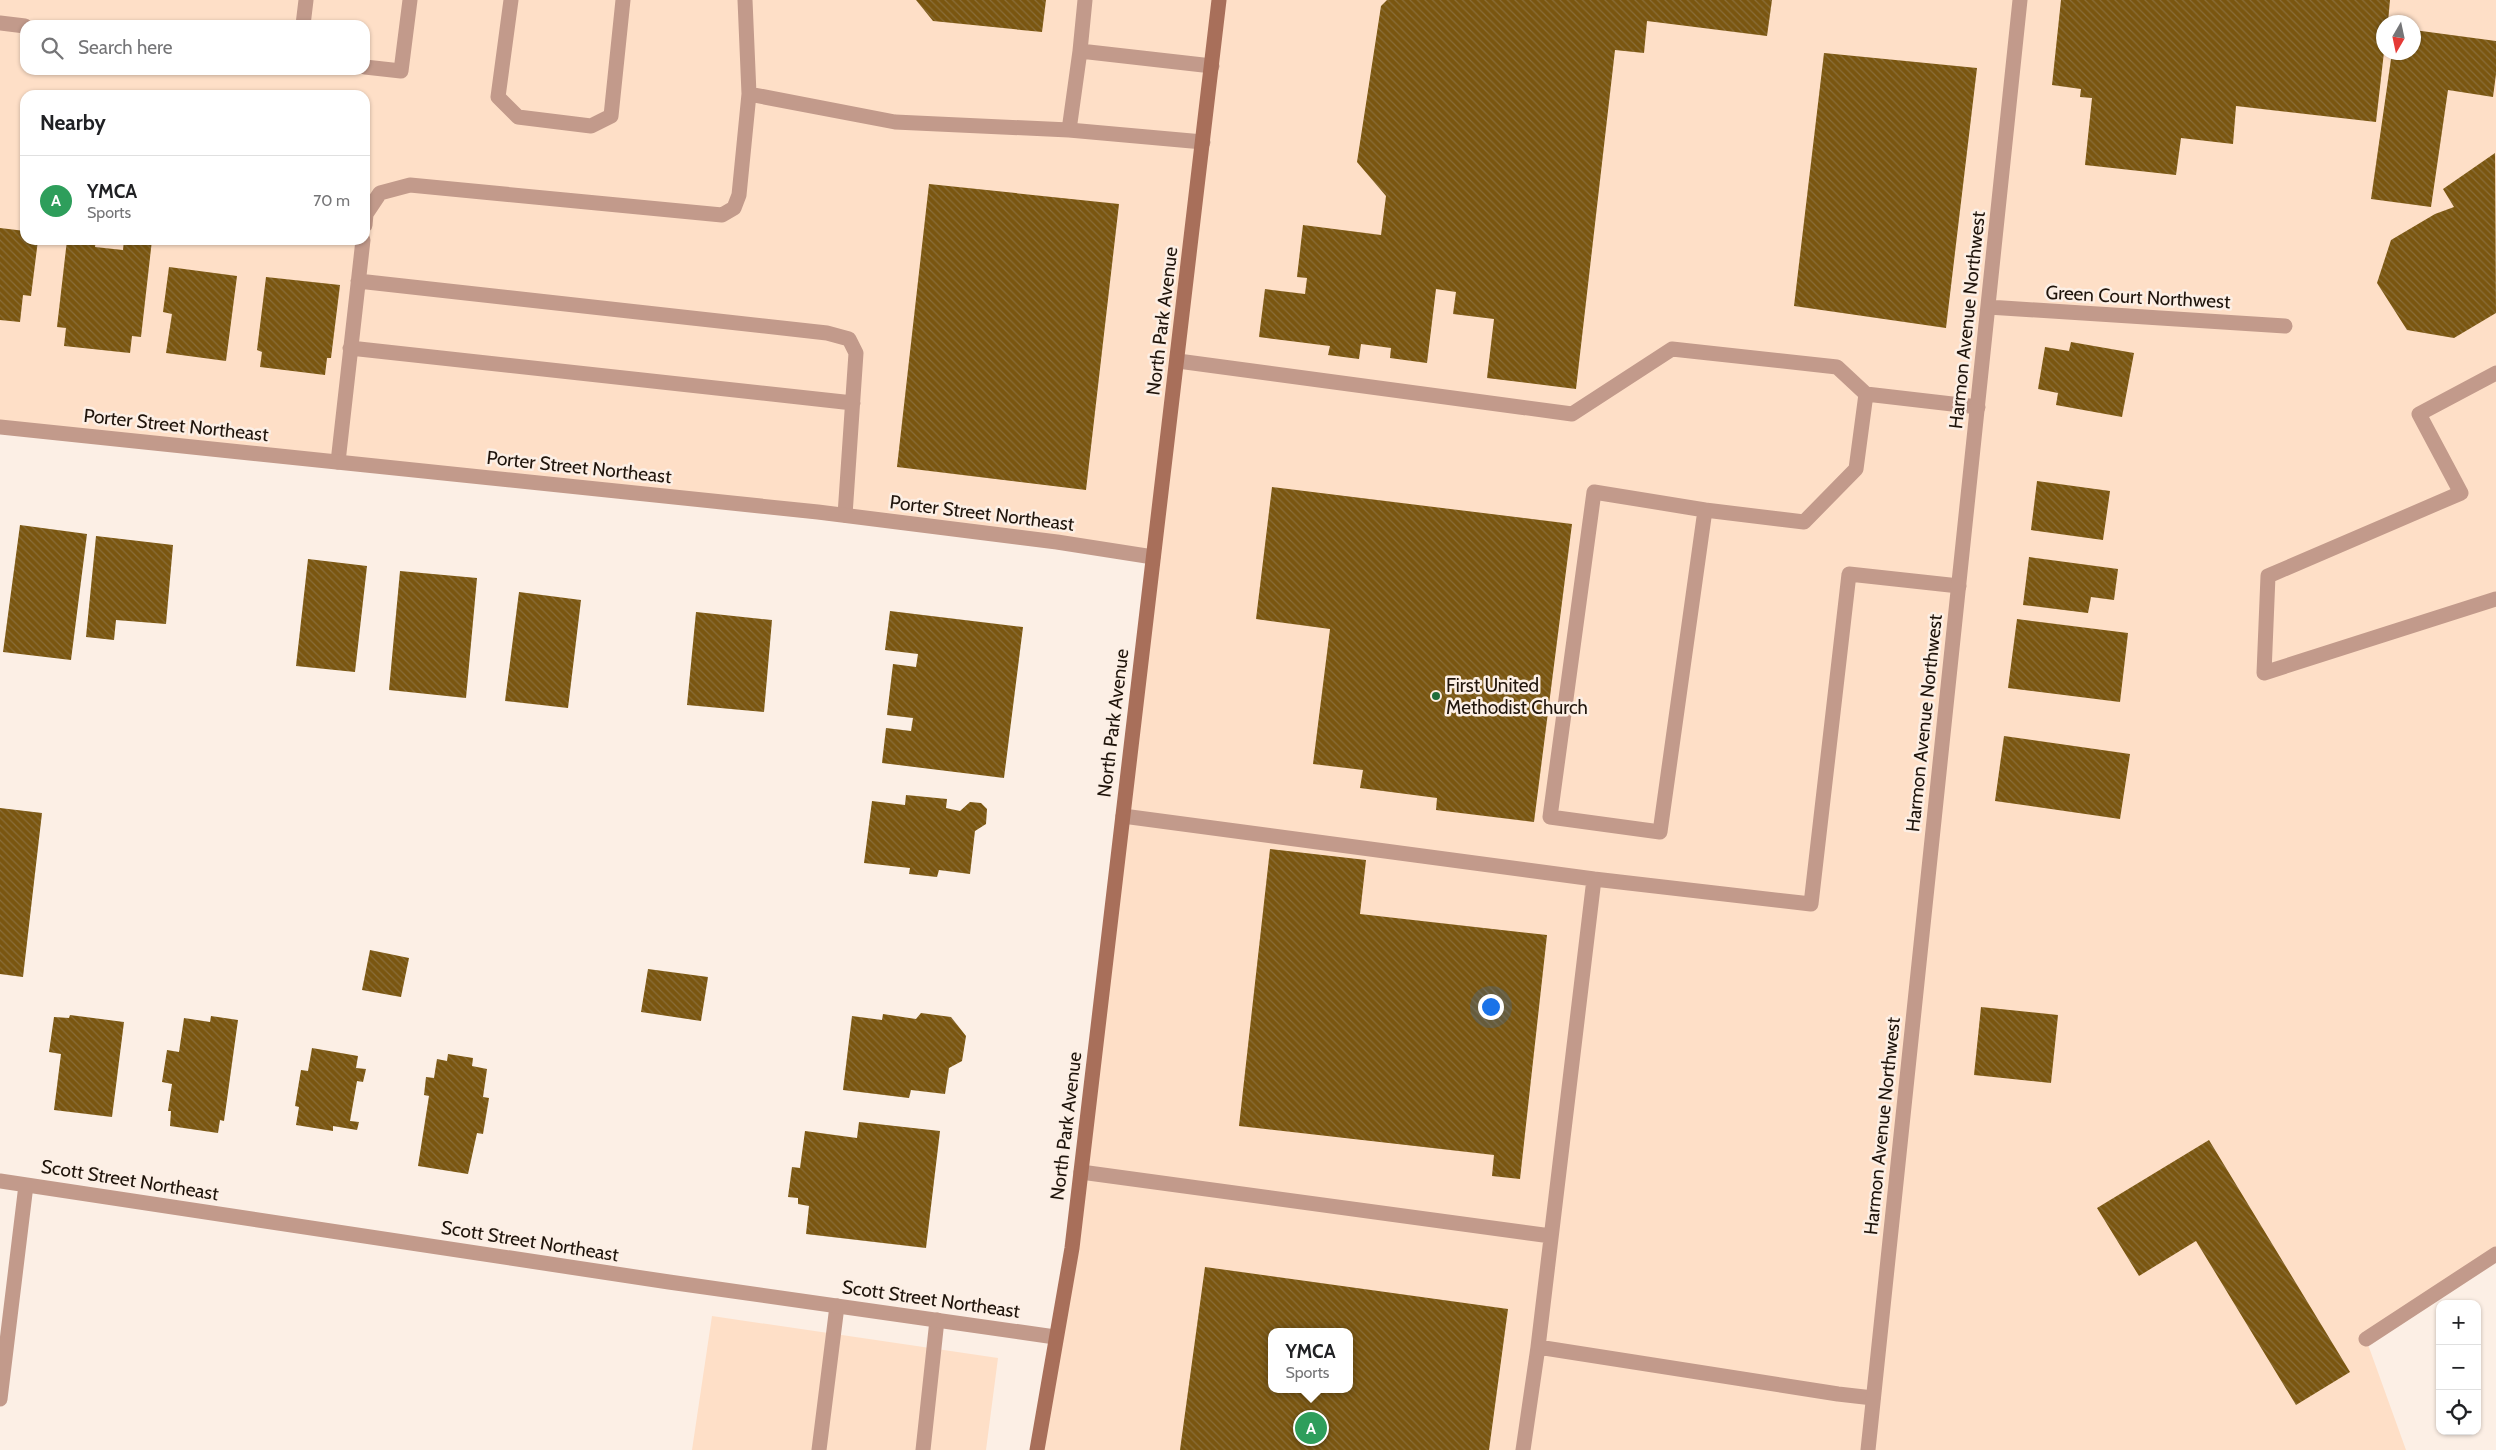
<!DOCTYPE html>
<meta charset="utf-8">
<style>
body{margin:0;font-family:Cabin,sans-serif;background:#f2f2f2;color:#202124}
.controls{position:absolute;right:15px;bottom:15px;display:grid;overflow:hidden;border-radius:10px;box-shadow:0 1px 4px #0004}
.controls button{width:45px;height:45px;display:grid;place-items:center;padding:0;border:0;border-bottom:1px solid #e0e0e0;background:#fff;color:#202124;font:25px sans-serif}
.compass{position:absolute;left:2376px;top:15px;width:45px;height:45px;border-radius:50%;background:#fff;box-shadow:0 1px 4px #0004;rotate:189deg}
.you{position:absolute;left:1490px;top:1006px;width:18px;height:18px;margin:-12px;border:4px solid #fff;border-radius:50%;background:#1a73e8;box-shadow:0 0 0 8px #1a73e833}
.badge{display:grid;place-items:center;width:32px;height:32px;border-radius:50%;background:#1f6c3b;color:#fff;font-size:16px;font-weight:700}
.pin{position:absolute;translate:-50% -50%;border:2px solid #fff;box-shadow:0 1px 5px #0006}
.popup{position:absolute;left:1268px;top:1328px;width:85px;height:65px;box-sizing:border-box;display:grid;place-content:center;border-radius:10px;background:#fff;filter:drop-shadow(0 1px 4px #0005);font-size:16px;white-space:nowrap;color:#757577}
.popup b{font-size:19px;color:#202124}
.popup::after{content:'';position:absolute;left:50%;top:100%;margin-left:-10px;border:10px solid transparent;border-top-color:#fff}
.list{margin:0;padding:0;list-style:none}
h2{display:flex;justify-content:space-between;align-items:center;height:65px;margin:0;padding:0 20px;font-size:21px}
h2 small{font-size:16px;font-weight:400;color:#757577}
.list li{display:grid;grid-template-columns:32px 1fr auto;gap:15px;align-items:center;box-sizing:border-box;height:90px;padding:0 20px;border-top:1px solid #e0e0e0}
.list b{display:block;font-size:19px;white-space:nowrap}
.list p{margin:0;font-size:16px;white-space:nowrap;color:#757577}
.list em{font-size:16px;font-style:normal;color:#757577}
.icon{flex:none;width:28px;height:28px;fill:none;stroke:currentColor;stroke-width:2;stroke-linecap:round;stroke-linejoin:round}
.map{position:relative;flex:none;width:2496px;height:1450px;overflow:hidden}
.search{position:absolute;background:#fff;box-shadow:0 1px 4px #0004;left:20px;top:20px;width:350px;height:55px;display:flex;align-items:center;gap:12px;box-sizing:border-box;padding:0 18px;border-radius:15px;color:#757577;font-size:19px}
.panel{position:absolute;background:#fff;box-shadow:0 1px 4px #0004;left:20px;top:90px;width:350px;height:155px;border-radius:15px}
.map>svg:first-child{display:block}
.built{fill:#fedfc7;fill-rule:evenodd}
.building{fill:url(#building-back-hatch);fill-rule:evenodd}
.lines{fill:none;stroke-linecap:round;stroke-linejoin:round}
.lane{stroke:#c29a8b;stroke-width:15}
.street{stroke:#c29a8b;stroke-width:15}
.secondary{stroke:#a86f5a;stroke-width:15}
.poi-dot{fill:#1f6c3b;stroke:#fcefe5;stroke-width:2}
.labels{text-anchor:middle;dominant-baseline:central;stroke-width:5;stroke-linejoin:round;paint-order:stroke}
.street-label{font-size:19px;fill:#1f140b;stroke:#fcefe5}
.poi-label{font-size:19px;fill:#1f140b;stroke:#fcefe5;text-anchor:start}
</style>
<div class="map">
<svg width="2496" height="1450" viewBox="0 0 2496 1450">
<defs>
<pattern id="building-back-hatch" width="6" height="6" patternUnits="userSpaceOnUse" patternTransform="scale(1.25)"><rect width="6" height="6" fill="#7a5610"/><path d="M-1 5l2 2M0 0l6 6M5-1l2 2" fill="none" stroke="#8a6e3a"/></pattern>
</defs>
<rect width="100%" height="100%" fill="#fcefe5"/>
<path class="built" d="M0,0H2496V1253L2366,1339L2406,1450H1037L1081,1172L1153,557L0,427ZM2384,22H2414V52H2384ZM25,25H365V70H25ZM25,95H365V240H25ZM1272,1332H1350V1389H1272Z
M712,1316L998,1358L986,1450H692Z"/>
<path class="building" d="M916,0H1046L1042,32L933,21Z
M1387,0H1772L1767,36L1647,21L1644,53L1615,50L1576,389L1487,378L1494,319L1453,314L1456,292L1436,289L1427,363L1390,358L1391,348L1361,344L1359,359L1328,355L1330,346L1259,337L1265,289L1305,294L1307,278L1297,277L1303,225L1381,235L1386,196L1357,162L1381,6Z
M2061,0H2390L2388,22H2384V52L2376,122L2236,106L2233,144L2181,138L2176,175L2085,165L2092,98L2080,97L2081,89L2052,85Z
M2414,30L2496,41V74L2493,97L2448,90L2431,207L2371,199L2392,52H2414Z
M1824,53L1977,68L1946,328L1794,306Z
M2495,153L2496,313L2454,338L2407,330L2377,283L2391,240L2435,214L2454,207L2443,189Z
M929,184L1119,204L1086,490L897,467Z
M0,228L25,231V240H38L31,296L23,295L20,322L0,320Z
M67,240H96L95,247L123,250L124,240H152L141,337L132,336L130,353L64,346L66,328L57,327Z
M169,267L237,276L226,361L166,353L172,314L163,312Z
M266,277L340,285L331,358H327L325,375L260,367L262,352L257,350Z
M2071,342L2134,353L2122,417L2056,405L2058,393L2038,389L2045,347L2069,351Z
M2037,481L2110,491L2103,540L2031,530Z
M1272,487L1572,524L1534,822L1436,810L1437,798L1360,788L1363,770L1313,764L1330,629L1256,619Z
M20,525L87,534L71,660L3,652Z
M96,536L173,545L166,624L116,620L114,640L86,637Z
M2029,557L2118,569L2114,600L2091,597L2088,613L2023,605Z
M308,559L367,566L355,672L296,666Z
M400,571L477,578L466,698L389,690Z
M519,592L581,600L568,708L505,701Z
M890,611L1023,627L1004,778L882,763L886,728L911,731L913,718L887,715L893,664L916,667L918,654L885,650Z
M696,612L772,620L764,712L687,705Z
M2017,619L2128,633L2120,702L2008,688Z
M2004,736L2130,754L2120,819L1995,801Z
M906,795L947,799L946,808L960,811L970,802L981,803L987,809L986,824L975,831L970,874L939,870L937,877L909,874L910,868L864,863L872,801L905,805Z
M0,808L42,813L23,977L0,974Z
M1270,849L1366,860L1360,914L1547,935L1520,1179L1492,1176L1494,1155L1239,1126Z
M370,950L409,958L401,997L362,990Z
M648,969L708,977L701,1021L641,1012Z
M1981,1007L2058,1015L2051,1083L1974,1075Z
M921,1013L951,1017L966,1036L962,1061L949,1068L945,1094L911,1090L909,1098L843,1090L852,1016L882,1020L883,1014L916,1019Z
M70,1015L124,1022L112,1117L54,1110L61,1054L49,1052L54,1017L69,1018Z
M211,1016L238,1020L224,1121L220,1120L218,1133L170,1126L171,1111H168L172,1084L162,1082L167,1050L179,1052L184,1018L210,1022Z
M312,1048L358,1056L356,1068L366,1069L363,1082L357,1081L350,1121L359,1122L357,1130L333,1126V1131L296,1125L299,1107L295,1106L301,1070L308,1071Z
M448,1054L473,1058L472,1066L487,1069L483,1097L489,1098L483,1134L477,1133L468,1174L418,1166L429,1096L424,1095L426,1077L434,1078L437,1059L447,1061Z
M859,1122L940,1131L926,1248L806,1234L809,1206L798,1204V1198L788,1197L792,1167L800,1168L805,1131L857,1138Z
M2209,1140L2350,1372L2296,1405L2196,1241L2139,1276L2097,1208Z
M1205,1267L1508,1309L1489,1450H1180ZM1272,1332H1350V1389H1272Z"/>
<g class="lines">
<path class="lane" d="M511,0L498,97L518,117L591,126L611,116L623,0
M1085,0L1080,51L1212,66
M0,23L25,26
M303,25L306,0
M365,67L401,71L410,0
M749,94L895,122L1069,130L1203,142
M1069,130L1080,51
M365,225L366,214L380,193L410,185L722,215L734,208L739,195L749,94L745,0
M358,281L827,333L849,339L856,353L845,515
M350,348L853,403
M1178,361L1572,414L1672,349L1837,367L1866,394L1978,407
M2496,373L2419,414L2461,493L2268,576L2264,673L2496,599
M338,462L363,240
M1705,510L1594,492L1550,817L1660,832L1705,510L1804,522L1856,469L1866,394
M1123,816L1594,879
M1081,1172L1551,1236
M1873,1398L1838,1394L1538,1347L1594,879L1811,904L1849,574L1959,586
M819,1450L837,1306
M923,1450L937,1320
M1523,1450L1538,1347"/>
<path class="street" d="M1988,307L2285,326
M0,427L818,512L1057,542L1153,557
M0,1181L669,1282L1055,1337
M2366,1339L2496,1254
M0,1399L26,1185
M1868,1450L2020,0"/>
<path class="secondary" d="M1037,1450L1072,1248L1219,0"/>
</g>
<circle class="poi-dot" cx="1436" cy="696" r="5"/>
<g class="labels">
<g class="street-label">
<text transform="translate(2138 297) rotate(3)">Green Court Northwest</text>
<text transform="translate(1967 320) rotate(-84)">Harmon Avenue Northwest</text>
<text transform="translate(1162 321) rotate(-83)">North Park Avenue</text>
<text transform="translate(176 425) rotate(6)">Porter Street Northeast</text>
<text transform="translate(579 467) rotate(6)">Porter Street Northeast</text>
<text transform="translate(982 513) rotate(7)">Porter Street Northeast</text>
<text transform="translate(1113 723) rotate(-83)">North Park Avenue</text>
<text transform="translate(1924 723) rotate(-84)">Harmon Avenue Northwest</text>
<text transform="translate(1066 1126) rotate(-83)">North Park Avenue</text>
<text transform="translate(1882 1126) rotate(-84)">Harmon Avenue Northwest</text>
<text transform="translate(130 1180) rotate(9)">Scott Street Northeast</text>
<text transform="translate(530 1241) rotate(9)">Scott Street Northeast</text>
<text transform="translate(931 1299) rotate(8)">Scott Street Northeast</text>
</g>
<g class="poi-label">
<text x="1446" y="685">First United<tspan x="1446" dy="22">Methodist Church</tspan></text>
</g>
</g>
</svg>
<div class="controls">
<button>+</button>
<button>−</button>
<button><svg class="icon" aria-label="locate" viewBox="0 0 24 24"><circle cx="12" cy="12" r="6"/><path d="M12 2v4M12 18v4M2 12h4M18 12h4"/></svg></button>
</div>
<svg class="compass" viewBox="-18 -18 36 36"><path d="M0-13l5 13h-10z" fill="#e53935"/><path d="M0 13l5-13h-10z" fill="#757577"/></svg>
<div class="you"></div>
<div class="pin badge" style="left:1311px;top:1428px;background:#2e9e5b">A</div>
<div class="popup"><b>YMCA</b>Sports</div>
<div class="search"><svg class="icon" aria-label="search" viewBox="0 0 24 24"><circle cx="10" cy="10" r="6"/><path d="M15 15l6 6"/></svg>Search here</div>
<section class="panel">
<h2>Nearby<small></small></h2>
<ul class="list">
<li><span class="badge" style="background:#2e9e5b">A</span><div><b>YMCA</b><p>Sports</p></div><em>70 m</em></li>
</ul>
</section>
</div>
